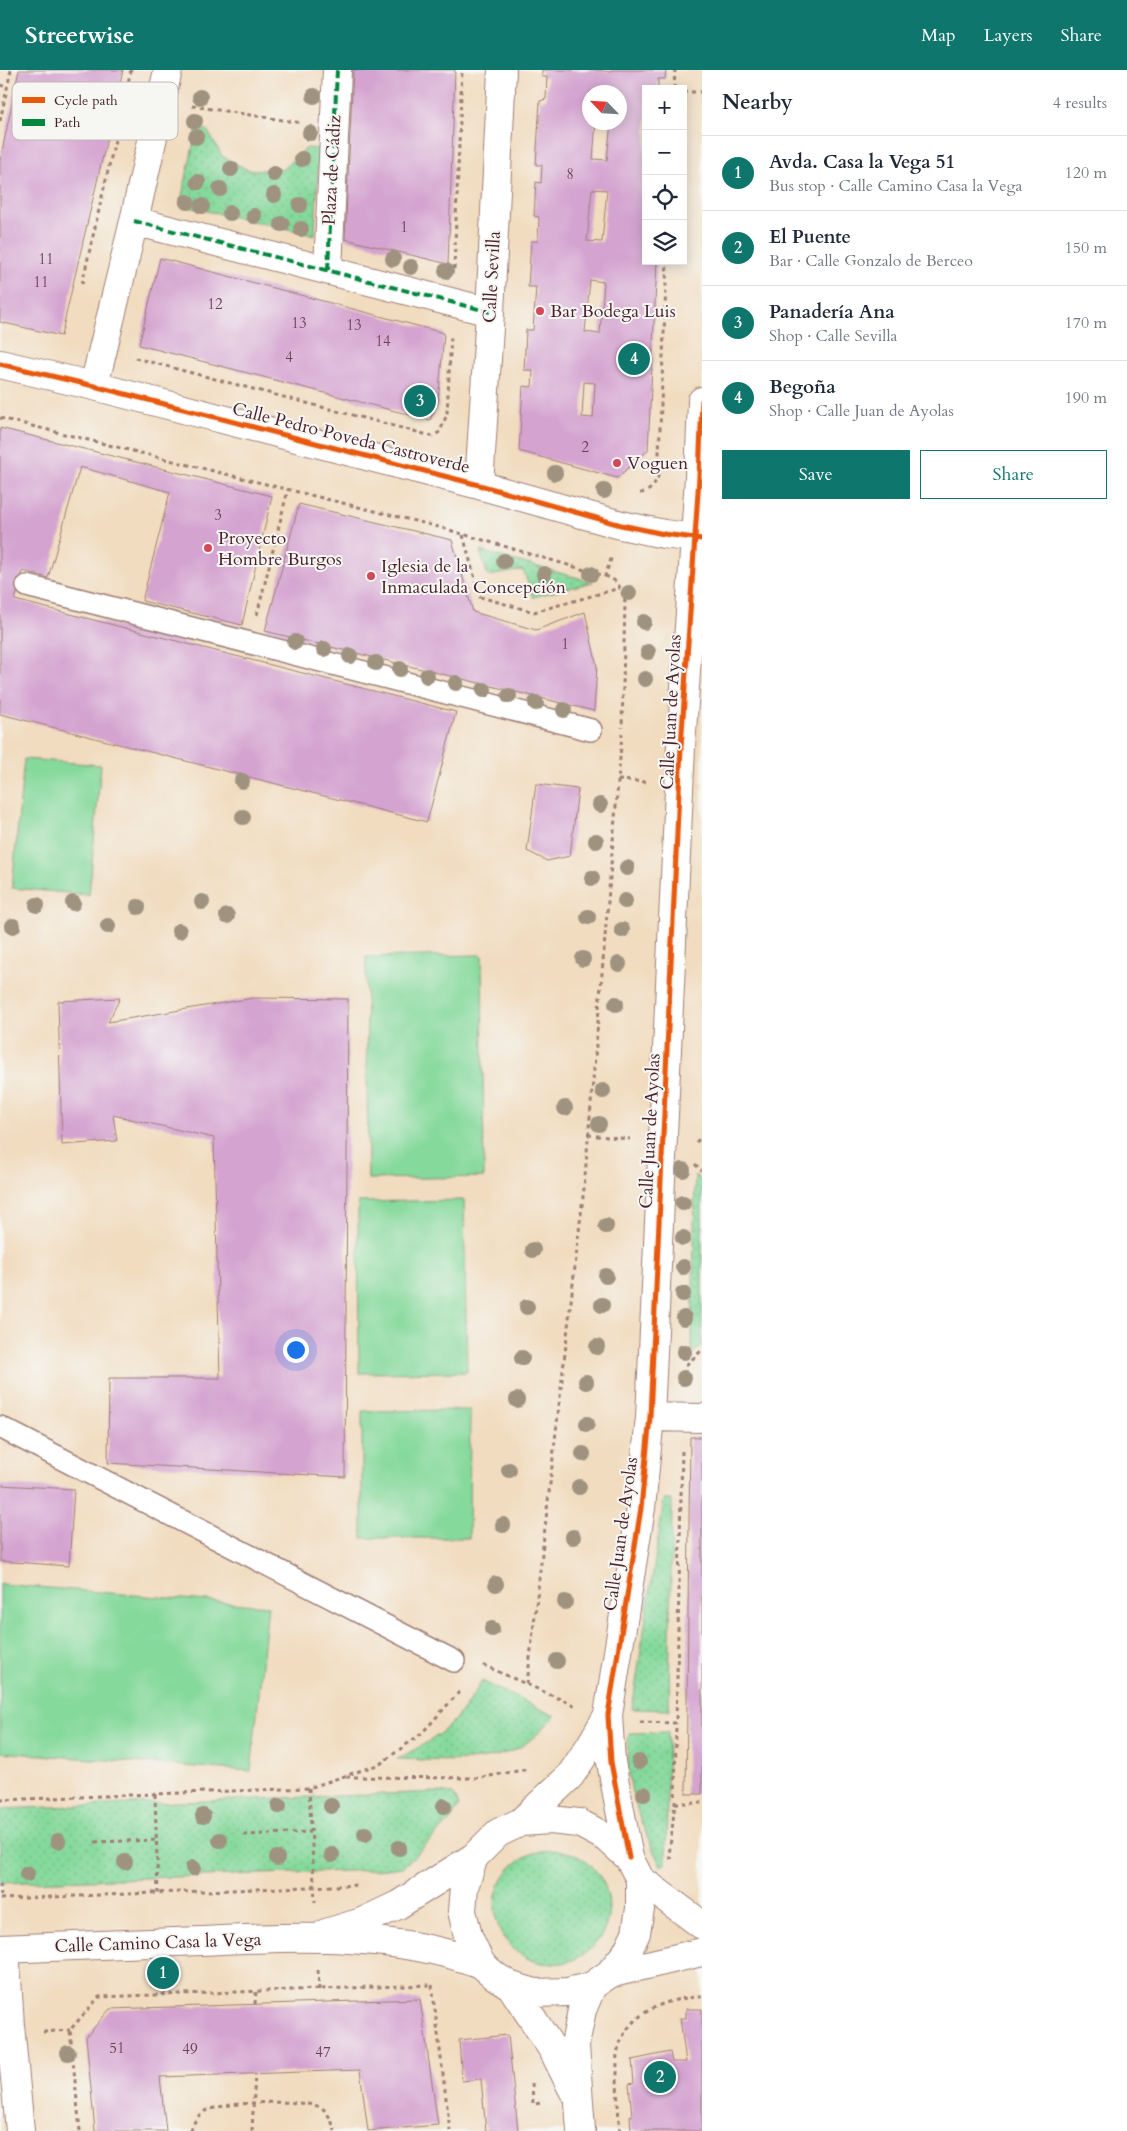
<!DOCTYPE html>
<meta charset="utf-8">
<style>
body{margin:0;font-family:Cardo,serif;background:#f6f6f7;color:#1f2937}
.controls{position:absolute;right:15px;top:15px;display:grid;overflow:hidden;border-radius:0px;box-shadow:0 2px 12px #0003}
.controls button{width:45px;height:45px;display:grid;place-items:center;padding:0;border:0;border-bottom:1px solid #e0e1e3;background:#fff;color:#1f2937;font:25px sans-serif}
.compass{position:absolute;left:582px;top:15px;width:45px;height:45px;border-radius:50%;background:#fff;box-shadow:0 2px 12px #0003;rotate:295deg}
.you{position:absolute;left:295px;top:1279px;width:18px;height:18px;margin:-12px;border:4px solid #fff;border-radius:50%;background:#1a73e8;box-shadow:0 0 0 8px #1a73e833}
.badge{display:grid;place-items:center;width:32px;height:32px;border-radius:50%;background:#0f766e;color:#fff;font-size:16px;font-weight:700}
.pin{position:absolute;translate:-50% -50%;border:2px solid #fff;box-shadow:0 1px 5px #0006}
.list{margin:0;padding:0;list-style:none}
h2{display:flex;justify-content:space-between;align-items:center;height:65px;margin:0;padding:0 20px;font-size:21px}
h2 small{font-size:16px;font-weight:400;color:#747a83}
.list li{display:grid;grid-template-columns:32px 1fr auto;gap:15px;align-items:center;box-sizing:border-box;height:75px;padding:0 20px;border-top:1px solid #e0e1e3}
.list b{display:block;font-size:19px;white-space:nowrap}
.list p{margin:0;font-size:16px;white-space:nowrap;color:#747a83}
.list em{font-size:16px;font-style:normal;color:#747a83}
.actions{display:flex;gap:10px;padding:15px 20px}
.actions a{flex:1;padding:11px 0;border:1px solid #0f766e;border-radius:0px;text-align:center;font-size:18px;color:#0f766e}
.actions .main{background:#0f766e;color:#fff}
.icon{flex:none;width:28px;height:28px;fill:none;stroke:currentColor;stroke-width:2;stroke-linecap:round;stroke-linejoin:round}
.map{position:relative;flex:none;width:702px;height:2061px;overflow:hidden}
header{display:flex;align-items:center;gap:30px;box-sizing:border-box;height:70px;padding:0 25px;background:#0f766e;color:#fff}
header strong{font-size:24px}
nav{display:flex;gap:28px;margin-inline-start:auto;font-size:18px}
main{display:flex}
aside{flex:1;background:#fff}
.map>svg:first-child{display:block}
.grass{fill:#85d99b;stroke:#687c63}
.garden{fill:url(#garden-dots);stroke:#687c63}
.building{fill:#d4a3d0;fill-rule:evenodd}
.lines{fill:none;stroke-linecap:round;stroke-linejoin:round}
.lane-casing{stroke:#9e7e75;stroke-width:24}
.street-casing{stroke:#9e7e75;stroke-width:30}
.path{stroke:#9e7e75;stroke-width:3;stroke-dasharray:4 4;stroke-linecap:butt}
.lane{stroke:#fff;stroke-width:21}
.street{stroke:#fff;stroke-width:28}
.quiet{stroke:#00873e;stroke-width:4;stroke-dasharray:8 4;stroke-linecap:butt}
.cycleway-casing{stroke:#f6f6f2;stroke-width:8}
.cycleway{stroke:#e8590c;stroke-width:5}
.tree{fill:#9f9380}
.poi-dot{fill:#d1495b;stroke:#f6f6f2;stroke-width:2}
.labels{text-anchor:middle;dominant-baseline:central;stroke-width:4;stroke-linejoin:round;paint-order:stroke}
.number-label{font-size:15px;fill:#6c4054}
.street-label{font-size:18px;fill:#4a1f2b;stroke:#f6f6f2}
.poi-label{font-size:18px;fill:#4a1f2b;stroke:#f6f6f2;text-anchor:start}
.key{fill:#f6f6f2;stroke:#c2b6b6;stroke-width:1}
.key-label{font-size:14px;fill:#4a1f2b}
</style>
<header>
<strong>Streetwise</strong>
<nav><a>Map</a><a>Layers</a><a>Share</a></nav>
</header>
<main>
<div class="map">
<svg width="702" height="2061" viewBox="0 0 702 2061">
<defs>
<pattern id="garden-dots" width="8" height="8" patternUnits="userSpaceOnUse" patternTransform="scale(1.25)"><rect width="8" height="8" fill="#85d99b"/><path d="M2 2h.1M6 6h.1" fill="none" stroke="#74ba86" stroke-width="1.8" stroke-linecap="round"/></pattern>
</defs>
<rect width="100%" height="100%" fill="#f6f6f2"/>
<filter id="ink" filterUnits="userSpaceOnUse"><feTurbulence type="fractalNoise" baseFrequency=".02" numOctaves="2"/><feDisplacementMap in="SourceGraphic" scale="10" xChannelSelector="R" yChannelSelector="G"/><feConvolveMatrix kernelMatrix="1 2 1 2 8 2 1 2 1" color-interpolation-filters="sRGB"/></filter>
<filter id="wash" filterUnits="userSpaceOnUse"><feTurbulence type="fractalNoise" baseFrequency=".0096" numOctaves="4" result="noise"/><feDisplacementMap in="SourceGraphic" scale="20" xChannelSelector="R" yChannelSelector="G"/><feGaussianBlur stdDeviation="1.12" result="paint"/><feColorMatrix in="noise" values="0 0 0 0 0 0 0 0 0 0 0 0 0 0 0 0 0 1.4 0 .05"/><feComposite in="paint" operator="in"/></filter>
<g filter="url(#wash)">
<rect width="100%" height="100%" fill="#f1dcbf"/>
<path class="grass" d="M24,689L101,695L89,825L12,818Z
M482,885L484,1107L368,1109L366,887Z
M464,1130L467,1302L359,1303L358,1132Z
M470,1340L469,1468H362V1341Z
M0,1514L268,1536L251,1701L0,1682Z"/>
<path class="garden" d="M197,58L207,60L222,86L248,100H281L307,78L319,79L315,165L180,135Z
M480,481L593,512L533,527L523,500L488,506Z
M695,1105L702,1112V1275L694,1283L692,1282V1276Z
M664,1430H672L669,1640L632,1639Z
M482,1611L555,1646C544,1657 534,1669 520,1677C486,1696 434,1690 397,1689C408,1683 420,1677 431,1670C453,1656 469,1633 482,1611Z
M668,1662L666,1793L661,1796C640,1754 622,1710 629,1663Z
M438,1722L453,1724L459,1735L451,1750L403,1797L377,1800L0,1813V1739Z
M495 1837a57 57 0 1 1 114 0a57 57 0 1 1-114 0Z"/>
<g id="blocks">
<path class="building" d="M19,0H123L61,266L0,252V91Z
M353,0H455L448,194L345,169Z
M542,0H597L611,2V0H666L665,9H658V19H646V191H657L648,380L617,408L519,381L523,316L532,317L533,300H524L526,260H533L536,217H528L531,171H538L539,147L534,146L536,112L541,113L542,95H536L540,31L546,29L547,7H542ZM590,22H620V52H611L607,90L593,89L596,52H590ZM592,119L607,120L602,172L587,171ZM590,210L604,212L600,264L585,262ZM584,312L595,313L593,348L582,347Z
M160,188L444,263L438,333L430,350L139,275Z
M0,358L272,426L242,555L142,531L170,422L80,397L48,508L23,501L15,530L456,642L427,752L0,644Z
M299,434L452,470L473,542L536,560L585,542L597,596L594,641L265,561Z
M536,714L578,719L570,786L547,791L527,781Z
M120,928L108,952L253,928L348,929L345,1407L108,1393L109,1308H220L214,1068L113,1045L117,1071L62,1075L58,931Z
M690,1367H702V1724H686Z
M0,1415L74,1419L69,1496L0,1491Z
M420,1929L438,2055L368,2061L360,2000L160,2007L166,2061H95L86,1967L110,1939Z
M686,1939H702V2061H631L630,2046H632L629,2014L634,2013L632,1990L670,1982L672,1992H686L680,1948H686Z
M508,1965L518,2061H486L481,2009L462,2011L459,1970Z"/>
</g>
</g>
<g filter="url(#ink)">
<use href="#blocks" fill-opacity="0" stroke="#9e7e75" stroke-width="1"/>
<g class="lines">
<defs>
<path id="lane" d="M27,516L591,660
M0,1357L454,1591"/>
<path id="street" d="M134,151L490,242
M328,200L337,0
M0,294L94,316L479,415L621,455L664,464L702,469
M94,316L134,151L168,0
M479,415L490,242L502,0
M650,1347L702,1348
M550,1750L579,1753L607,1768L629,1788L640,1809V1839L636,1863L627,1882L609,1904L592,1916L567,1922L535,1923L511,1916L495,1906L481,1894L468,1866L462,1841L464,1817L474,1787L498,1763L521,1752Z
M521,1752L570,1706L590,1676L608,1645
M629,1788L611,1692L608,1645L641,1438L650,1347L681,677L699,407L702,331
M640,1809L702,1855
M326,1863L362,1852L398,1835L474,1787
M0,1879C67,1876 134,1874 200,1871C293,1867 392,1861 481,1894
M5,1879L10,1955L20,2061
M609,1904L702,1882
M511,1916L553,1980L573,2020
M581,2061L575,1975L582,1940L592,1916"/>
</defs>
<use href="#lane" class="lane-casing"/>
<use href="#street" class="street-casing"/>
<path class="path" d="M0,15L7,17
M674,19L675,0
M683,22H702
M192,36L302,53
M0,51L11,0
M454,199L462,0
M82,214L131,0
M135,288L432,366L440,362L447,344L451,265
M0,348L439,457L605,506L612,486
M640,423C649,423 654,415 658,407L667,191
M463,465L480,527L534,542L620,518
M605,506C619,510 621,519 625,532L622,658
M257,545L288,419
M618,710L648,712
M588,1065L630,1069
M696,1072L702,1067
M695,1094L702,1101
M686,1295L702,1280
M483,1595L576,1636
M527,1614L584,1118L622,664
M640,1652L676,1653L682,1380
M346,1707L478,1708L529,1699
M309,1718L315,1832
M155,1724L158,1823
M0,1730L309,1718L380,1694L422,1663L461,1620
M675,1733H702
M244,1765L310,1762
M95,1772L156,1770
M671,1789L669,1786L675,1733L676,1653
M0,1814L1,1829
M0,1829L359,1815
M318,1900L319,1920
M432,1915L450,2061
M255,1934L256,1922
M43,1962L70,1960
M532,2013L533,2034L544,2033
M80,2061L70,1960L99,1927L430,1915
M191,2061C192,2055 198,2045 203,2042C220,2032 305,2028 322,2038C328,2042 333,2054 335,2061
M252,2061L255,2003
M620,2061C618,2040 617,2020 617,1999C617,1993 616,1986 618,1980C626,1943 668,1927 702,1927"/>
<use href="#lane" class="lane"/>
<use href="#street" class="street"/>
<path class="quiet" d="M134,151L490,242
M328,200L337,0"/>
<defs>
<path id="cycleway" d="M0,294L94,316L479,415L621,455L664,464L702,469
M629,1788L611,1692L608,1645L641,1438L650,1347L681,677L699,407L702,331"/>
</defs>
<use href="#cycleway" class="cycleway-casing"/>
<use href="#cycleway" class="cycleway"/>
</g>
<g class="tree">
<circle cx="314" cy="26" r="8"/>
<circle cx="200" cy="27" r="8"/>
<circle cx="195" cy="51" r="8"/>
<circle cx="310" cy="63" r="8"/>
<circle cx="196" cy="67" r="8"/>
<circle cx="302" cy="89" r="8"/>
<circle cx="231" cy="99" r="8"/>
<circle cx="274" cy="104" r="8"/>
<circle cx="198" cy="112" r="8"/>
<circle cx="220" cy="119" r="8"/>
<circle cx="274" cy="125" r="8"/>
<circle cx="187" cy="132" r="8"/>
<circle cx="300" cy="135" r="8"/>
<circle cx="202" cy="136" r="8"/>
<circle cx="230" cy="143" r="8"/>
<circle cx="254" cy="146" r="8"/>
<circle cx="282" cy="154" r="8"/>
<circle cx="301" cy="159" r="8"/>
<circle cx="393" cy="189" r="8"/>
<circle cx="411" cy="197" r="8"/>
<circle cx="446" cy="201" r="8"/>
<circle cx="555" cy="403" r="8"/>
<circle cx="604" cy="421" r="8"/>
<circle cx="504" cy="491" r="8"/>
<circle cx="544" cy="504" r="8"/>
<circle cx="591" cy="504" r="8"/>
<circle cx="629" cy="523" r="8"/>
<circle cx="644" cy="552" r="8"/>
<circle cx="295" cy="572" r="8"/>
<circle cx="324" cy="579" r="8"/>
<circle cx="648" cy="582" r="8"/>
<circle cx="350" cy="586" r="8"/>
<circle cx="376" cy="593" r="8"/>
<circle cx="400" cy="599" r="8"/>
<circle cx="427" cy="606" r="8"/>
<circle cx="645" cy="609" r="8"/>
<circle cx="456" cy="613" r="8"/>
<circle cx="484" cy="620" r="8"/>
<circle cx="509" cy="626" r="8"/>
<circle cx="536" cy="633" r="8"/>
<circle cx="564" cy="640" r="8"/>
<circle cx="242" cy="711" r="8"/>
<circle cx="600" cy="735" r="8"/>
<circle cx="243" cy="747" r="8"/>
<circle cx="596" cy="771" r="8"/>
<circle cx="627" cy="798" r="8"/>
<circle cx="592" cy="808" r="8"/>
<circle cx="625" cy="831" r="8"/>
<circle cx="202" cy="832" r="8"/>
<circle cx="73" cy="833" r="8"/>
<circle cx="37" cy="835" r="8"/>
<circle cx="138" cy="837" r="8"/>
<circle cx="227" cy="846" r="8"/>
<circle cx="588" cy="847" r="8"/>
<circle cx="13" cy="856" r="8"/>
<circle cx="108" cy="856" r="8"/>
<circle cx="622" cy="860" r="8"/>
<circle cx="179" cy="861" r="8"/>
<circle cx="583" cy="889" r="8"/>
<circle cx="619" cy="894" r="8"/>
<circle cx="616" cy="934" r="8"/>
<circle cx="603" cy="1021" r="8"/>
<circle cx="565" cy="1038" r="8"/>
<circle cx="599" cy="1054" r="8"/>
<circle cx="683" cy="1100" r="8"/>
<circle cx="683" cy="1133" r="8"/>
<circle cx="606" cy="1156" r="8"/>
<circle cx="683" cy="1168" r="8"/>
<circle cx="533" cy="1180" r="8"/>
<circle cx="683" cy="1197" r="8"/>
<circle cx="606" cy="1206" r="8"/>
<circle cx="683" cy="1224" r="8"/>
<circle cx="602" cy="1235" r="8"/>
<circle cx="527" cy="1237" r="8"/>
<circle cx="684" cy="1248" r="8"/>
<circle cx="597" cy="1277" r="8"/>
<circle cx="684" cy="1282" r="8"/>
<circle cx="522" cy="1288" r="8"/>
<circle cx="684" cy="1308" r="8"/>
<circle cx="586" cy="1312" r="8"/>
<circle cx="517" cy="1330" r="8"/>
<circle cx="587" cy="1354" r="8"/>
<circle cx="583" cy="1384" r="8"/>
<circle cx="509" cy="1400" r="8"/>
<circle cx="579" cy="1417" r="8"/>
<circle cx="503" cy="1455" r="8"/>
<circle cx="573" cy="1467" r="8"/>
<circle cx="496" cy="1514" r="8"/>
<circle cx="565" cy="1532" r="8"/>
<circle cx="492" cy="1559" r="8"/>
<circle cx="557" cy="1591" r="8"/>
<circle cx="639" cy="1692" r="8"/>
<circle cx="644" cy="1724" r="8"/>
<circle cx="279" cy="1736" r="8"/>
<circle cx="331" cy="1736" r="8"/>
<circle cx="444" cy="1736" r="8"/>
<circle cx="203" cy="1746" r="8"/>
<circle cx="365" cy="1764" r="8"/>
<circle cx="220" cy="1770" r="8"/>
<circle cx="58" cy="1771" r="8"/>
<circle cx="399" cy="1778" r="8"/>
<circle cx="332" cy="1785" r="8"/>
<circle cx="277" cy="1788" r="8"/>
<circle cx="125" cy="1792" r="8"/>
<circle cx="193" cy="1798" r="8"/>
<circle cx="27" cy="1804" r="8"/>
<circle cx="68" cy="1983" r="8"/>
</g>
</g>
<g class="poi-dot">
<circle cx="540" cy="241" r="5"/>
<circle cx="617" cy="393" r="5"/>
<circle cx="208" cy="478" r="5"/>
<circle cx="371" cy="506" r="5"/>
</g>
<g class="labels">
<g class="number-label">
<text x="570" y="104">8</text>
<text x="404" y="157">1</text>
<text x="46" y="189">11</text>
<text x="41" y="212">11</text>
<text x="215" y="234">12</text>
<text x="299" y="253">13</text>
<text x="354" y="255">13</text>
<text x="383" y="271">14</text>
<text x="289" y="287">4</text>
<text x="585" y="377">2</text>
<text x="218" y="445">3</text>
<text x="565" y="574">1</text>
<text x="117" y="1978">51</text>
<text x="190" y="1979">49</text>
<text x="323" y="1982">47</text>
</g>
<g class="street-label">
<text transform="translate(332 100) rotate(-87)">Plaza de Cádiz</text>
<text transform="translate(492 207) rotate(-87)">Calle Sevilla</text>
<text transform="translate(351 368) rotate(14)">Calle Pedro Poveda Castroverde</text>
<text transform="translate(671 642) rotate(-87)">Calle Juan de Ayolas</text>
<text transform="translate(650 1061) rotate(-87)">Calle Juan de Ayolas</text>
<text transform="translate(621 1464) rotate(-82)">Calle Juan de Ayolas</text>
<text transform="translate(158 1873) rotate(-2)">Calle Camino Casa la Vega</text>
</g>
<g class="poi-label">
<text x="550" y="241">Bar Bodega Luis</text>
<text x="627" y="393">Voguen</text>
<text x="218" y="468">Proyecto<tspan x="218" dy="21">Hombre Burgos</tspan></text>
<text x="381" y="496">Iglesia de la<tspan x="381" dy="21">Inmaculada Concepción</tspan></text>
</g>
</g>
<rect x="12" y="12" width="166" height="58" rx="8" class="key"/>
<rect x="22" y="27" width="23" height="6" fill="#e8590c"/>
<rect x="22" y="49" width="23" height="7" fill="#00873e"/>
<g class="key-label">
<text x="54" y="35">Cycle path</text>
<text x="54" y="57">Path</text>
</g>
</svg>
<div class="controls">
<button>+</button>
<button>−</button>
<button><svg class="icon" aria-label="locate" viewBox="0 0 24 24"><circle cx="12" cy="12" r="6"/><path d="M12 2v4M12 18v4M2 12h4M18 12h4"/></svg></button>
<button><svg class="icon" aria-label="layers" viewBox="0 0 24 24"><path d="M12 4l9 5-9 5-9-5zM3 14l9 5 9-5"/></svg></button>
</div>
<svg class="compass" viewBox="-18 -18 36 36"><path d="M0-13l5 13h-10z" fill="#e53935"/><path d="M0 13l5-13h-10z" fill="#747a83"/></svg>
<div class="you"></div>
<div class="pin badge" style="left:163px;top:1903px">1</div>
<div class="pin badge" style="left:660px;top:2007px">2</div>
<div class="pin badge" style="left:420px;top:331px">3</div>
<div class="pin badge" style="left:634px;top:289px">4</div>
</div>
<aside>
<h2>Nearby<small>4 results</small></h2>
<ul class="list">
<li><span class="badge">1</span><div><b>Avda. Casa la Vega 51</b><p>Bus stop · Calle Camino Casa la Vega</p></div><em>120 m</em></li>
<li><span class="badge">2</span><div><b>El Puente</b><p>Bar · Calle Gonzalo de Berceo</p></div><em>150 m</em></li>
<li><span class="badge">3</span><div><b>Panadería Ana</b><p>Shop · Calle Sevilla</p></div><em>170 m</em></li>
<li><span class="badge">4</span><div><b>Begoña</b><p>Shop · Calle Juan de Ayolas</p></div><em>190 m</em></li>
</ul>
<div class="actions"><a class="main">Save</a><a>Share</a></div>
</aside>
</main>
